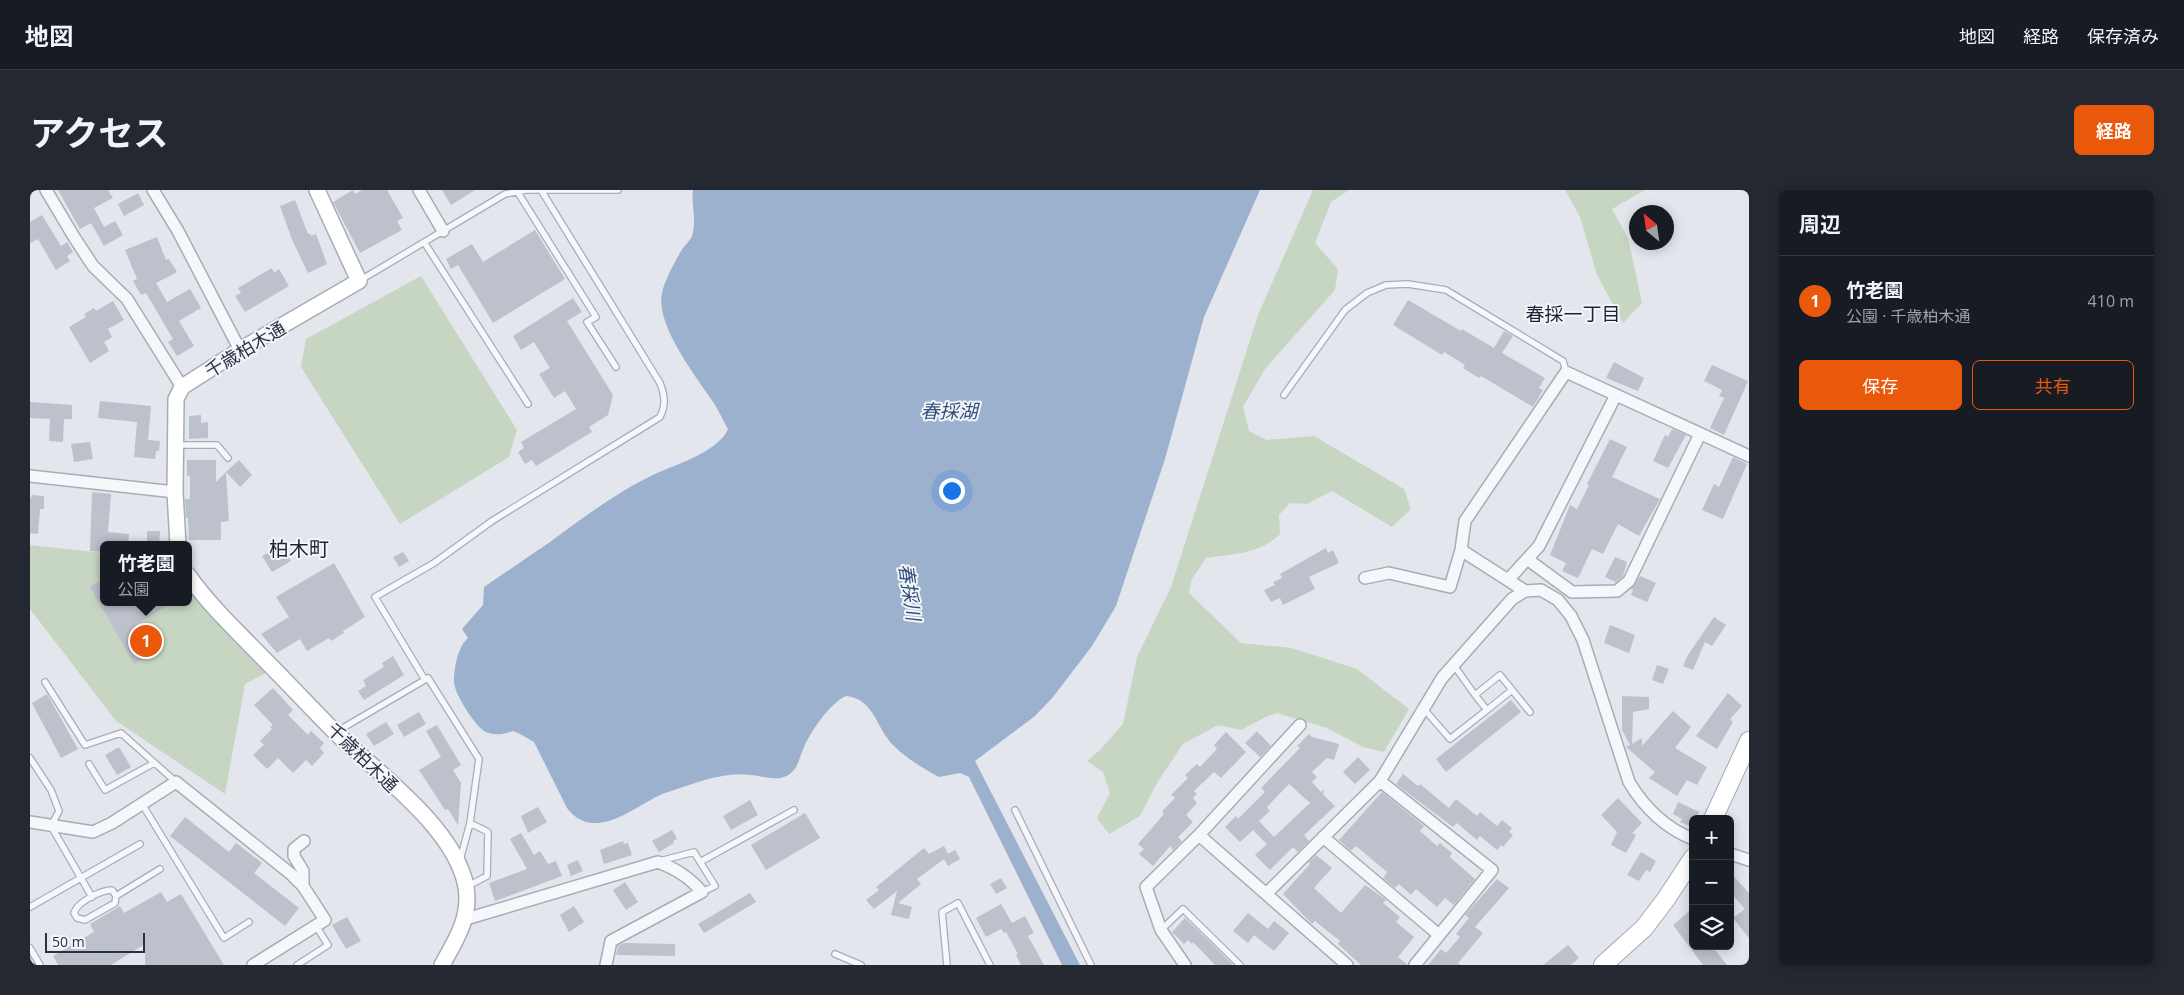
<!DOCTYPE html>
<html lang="ja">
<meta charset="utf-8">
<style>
body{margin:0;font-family:"Open Sans","Noto Sans JP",sans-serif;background:#242831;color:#f1f3f6}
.controls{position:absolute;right:15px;bottom:15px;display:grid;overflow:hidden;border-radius:8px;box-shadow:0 2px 12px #0003}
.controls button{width:45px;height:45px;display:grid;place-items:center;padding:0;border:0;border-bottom:1px solid #363941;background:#171b24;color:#f1f3f6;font:25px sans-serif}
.compass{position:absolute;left:1599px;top:15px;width:45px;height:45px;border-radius:50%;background:#171b24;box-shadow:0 2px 12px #0003;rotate:331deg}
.scale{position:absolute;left:15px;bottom:12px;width:100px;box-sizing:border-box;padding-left:5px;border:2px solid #293245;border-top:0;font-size:14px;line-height:18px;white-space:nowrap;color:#293245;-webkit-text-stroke:4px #f3f5f9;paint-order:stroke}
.you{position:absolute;left:921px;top:300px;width:18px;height:18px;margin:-12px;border:4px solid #fff;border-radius:50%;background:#1a73e8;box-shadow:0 0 0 8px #1a73e833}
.badge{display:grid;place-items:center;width:32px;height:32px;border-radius:50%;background:#ea580c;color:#fff;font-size:16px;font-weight:700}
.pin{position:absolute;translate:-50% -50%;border:2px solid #fff;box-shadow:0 1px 5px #0006}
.popup{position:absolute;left:70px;top:351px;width:92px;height:65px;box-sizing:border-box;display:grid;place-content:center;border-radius:8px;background:#171b24;filter:drop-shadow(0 1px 4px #0005);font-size:16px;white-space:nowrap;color:#9ea1a6}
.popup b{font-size:19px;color:#f1f3f6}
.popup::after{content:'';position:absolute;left:50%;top:100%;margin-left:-10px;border:10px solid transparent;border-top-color:#171b24}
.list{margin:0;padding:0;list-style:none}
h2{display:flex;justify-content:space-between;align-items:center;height:65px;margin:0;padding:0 20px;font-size:21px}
h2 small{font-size:16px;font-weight:400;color:#9ea1a6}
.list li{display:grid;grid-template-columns:32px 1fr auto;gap:15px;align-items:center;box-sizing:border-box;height:90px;padding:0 20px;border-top:1px solid #363941}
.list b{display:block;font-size:19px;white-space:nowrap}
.list p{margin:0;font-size:16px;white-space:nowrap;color:#9ea1a6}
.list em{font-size:16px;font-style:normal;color:#9ea1a6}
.actions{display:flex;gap:10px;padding:15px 20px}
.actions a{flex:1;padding:11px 0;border:1px solid #ea580c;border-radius:8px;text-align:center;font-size:18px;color:#ea580c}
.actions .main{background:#ea580c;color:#fff}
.icon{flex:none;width:28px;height:28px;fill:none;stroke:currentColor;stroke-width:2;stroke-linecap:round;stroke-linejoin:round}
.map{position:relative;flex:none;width:1719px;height:775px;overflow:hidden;border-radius:8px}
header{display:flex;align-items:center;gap:30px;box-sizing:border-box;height:70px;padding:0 25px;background:#171b24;border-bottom:1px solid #363941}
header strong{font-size:24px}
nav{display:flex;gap:28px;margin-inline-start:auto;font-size:18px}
.intro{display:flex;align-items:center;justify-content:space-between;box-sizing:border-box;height:120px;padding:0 30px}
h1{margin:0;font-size:35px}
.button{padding:12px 22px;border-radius:8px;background:#ea580c;color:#fff;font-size:18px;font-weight:700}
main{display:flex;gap:30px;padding:0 30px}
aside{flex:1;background:#171b24;border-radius:8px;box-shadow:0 2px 12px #0003}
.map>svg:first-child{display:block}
.green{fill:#c7d6c3}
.water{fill:#9cb1ce}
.building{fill:#bcc1cc;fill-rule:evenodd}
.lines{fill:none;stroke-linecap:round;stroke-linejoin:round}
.lane-casing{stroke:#a7acb7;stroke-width:8}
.street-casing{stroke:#a7acb7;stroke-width:14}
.secondary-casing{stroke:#a7acb7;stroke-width:18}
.primary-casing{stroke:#a1a9b8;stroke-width:20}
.lane{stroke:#f6f7fa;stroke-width:5.5}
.street{stroke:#f6f7fa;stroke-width:11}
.secondary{stroke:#fff;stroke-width:15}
.primary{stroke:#fff;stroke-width:18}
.labels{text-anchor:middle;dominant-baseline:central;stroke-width:4;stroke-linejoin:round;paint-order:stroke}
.street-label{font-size:18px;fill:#293245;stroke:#f3f5f9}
.neighbourhood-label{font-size:19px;fill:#1b2336;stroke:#f3f5f9}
.water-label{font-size:19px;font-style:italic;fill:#304e7c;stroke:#f3f5f9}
.quarter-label{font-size:20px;fill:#1b2336;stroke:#f3f5f9}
</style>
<header>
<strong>地図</strong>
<nav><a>地図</a><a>経路</a><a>保存済み</a></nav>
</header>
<div class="intro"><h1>アクセス</h1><a class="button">経路</a></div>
<main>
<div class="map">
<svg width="1719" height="775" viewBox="0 0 1719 775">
<rect width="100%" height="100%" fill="#e3e6ec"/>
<path class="green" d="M1283,0H1319L1301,12L1285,53L1308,79L1305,100L1235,179L1213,217L1219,241L1237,250L1284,246L1374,299L1381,319L1362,337L1302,301L1277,314L1260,313L1249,325L1250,344C1230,364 1203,364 1176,368L1162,389L1159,403L1211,453L1262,458L1327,479L1379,519L1354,562L1333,557L1297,538L1247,523L1238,526L1211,540L1188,535L1153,554L1127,593L1110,626L1079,644L1067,628L1080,603L1073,582L1057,571L1070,560L1093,534L1107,467L1141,397L1228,125Z
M1535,0H1615L1582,19L1598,48L1612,113L1593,133L1567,85L1550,27Z
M391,86L487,240L479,267L370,334L271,177L276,149Z
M0,355L73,363L74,412H158L159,393L236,483L215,494L195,604L86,531L0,419Z"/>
<path class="water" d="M663,0H1230L1174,127L1135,269L1086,416L1062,456L1023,507L1005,526L945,571L1050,775H1032L939,587L930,583L909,587C893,578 877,569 864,556C846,539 845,509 816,506C800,513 781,541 774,557C770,565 769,575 763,581C751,594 735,586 720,585C698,582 674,590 653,597C645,600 636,602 628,606C600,620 563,652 537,618L504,552L490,544L483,541C473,544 466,546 456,542C446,538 423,502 424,491C424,477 428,457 438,448L432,439L453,415L454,397C476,382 498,367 520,352C554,327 587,302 625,284C647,274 688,262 698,239C692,229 688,218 681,209C665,185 625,134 632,103C635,89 644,74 651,61C654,56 660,51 662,46C667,30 661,15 663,0Z"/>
<path class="building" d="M28,0H78L83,8L64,18L74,37L85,31L93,45L74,56L61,33L50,39Z
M323,0L325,4L332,0H357L373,28L367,31L372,40L330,63L303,12Z
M412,0H445L421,15Z
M108,3L114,15L94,26L88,14Z
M265,10L278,44L280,43L281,46L286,44L297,74L278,83L263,52L250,16Z
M12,25L31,56L37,52L43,62L37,66L40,71L26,80L8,49L0,53V32Z
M505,40L535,89L463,133L428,75L421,79L416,69L442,54L453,72Z
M127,47L136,70L139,69L147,82L126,93L137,112L160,99L171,118L149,131L164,156L147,166L138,152L143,149L116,103L111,105L103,91L107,89L95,60Z
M242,78L244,83L249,79L259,96L215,122L205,106L211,103L208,98Z
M543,108L552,122L537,131L583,205L578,225L559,237L562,242L506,276L502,270L495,274L488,262L494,258L491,252L546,219L535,201L524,208L509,184L520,178L504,152L491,160L483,146Z
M1378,110L1431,141L1432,139L1464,158L1474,141L1483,146L1472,163L1515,188L1509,198L1513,200L1503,217L1451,186L1449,188L1433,178L1435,175L1414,162L1412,165L1363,135Z
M83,111L94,130L78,139L82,147L74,152L79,161L60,173L39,137L56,127L54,124L64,118L66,121Z
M1584,172L1614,188L1608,201L1576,188Z
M1682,175L1718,191L1694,245L1680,238L1694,208L1689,206L1692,200L1674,191Z
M70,211L121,216L118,250L130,251L129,261H126L125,269L104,267L107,232L68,228Z
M0,212L42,215V229H34L33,252L19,251L20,229L0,228Z
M171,225V233L178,232V248L159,249V226Z
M1642,239L1656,245L1638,278L1623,271L1635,245L1638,247Z
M1580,249L1597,257L1582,287L1630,309L1609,346L1588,334L1573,364L1562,359L1548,388L1532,381L1536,373L1520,365L1540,315L1547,319L1559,295L1557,294Z
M60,252L63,269L44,272L41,254Z
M1703,267L1717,274L1693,329L1672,320L1684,294L1689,297Z
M157,270H186V292L196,282L199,331L191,332V350H159L158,328H156L155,309H160V286H157Z
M209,270L222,285L210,297L196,282Z
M62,302L81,304L78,342L99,344L98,355H74V362L60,361Z
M2,305L14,306V319H10L8,344L0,343V310Z
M117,341H130L129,355H117Z
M251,355L261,371L242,382L232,366Z
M1296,358L1298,363L1303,360L1309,373L1279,387L1285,399L1253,415L1250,408L1241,412L1234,400L1245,395L1243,392L1252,388L1250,384Z
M373,362L379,371L369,377L363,367Z
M1585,367L1597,372L1593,386L1586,392L1575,387Z
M304,373L335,427L313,441L314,443L301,451L299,448L277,461L270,449L247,463L231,444L259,427L246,407Z
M1610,386L1626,393L1617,412L1601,405L1603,400L1601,399Z
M74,389V412H143L105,435L122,463L104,474L60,397Z
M1684,427L1696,435L1682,456L1675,452L1663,480L1653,476L1658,465Z
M1580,435L1605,445L1599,463L1574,453Z
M363,466L374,485L334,510L328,501L336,496L333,490L354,477L352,473Z
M1627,475L1639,479L1633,494L1622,490Z
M243,498L263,520L258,525L278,545L281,541L294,553L290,558L294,563L282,576L276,570L263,583L248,568L237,579L223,565L234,555L230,551L242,539L240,537L243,535L224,515Z
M1698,503L1712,516L1700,529L1703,532L1687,559L1666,546Z
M17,504L48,559L31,568L2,513Z
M1592,506L1619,507V519L1603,522L1602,554L1612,548V556L1643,521L1661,537L1645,558L1677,577L1667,595L1657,590L1647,606L1619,588L1625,582L1596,557L1600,555L1592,540Z
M1481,510L1491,522L1416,582L1406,569Z
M389,522L396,534L374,547L367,535Z
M356,532L364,544L344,556L336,544Z
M407,535L431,575L423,580L431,593L428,635L418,619L415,620L389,580L411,567L396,541Z
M1227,541L1241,556L1230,567L1215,553Z
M1196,542L1216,562L1191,588L1184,582L1164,601L1167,604L1163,608L1167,613L1156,625L1163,632L1148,647L1152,651L1143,660L1140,656L1123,676L1109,664L1114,659L1108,654L1134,624L1132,621L1145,608L1141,605L1158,588L1155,585L1167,574L1170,577L1187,559L1184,555Z
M1279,544L1282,547L1309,554L1304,570L1297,568L1282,582L1287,587L1282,592L1291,602L1294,599L1293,604L1305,616L1274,645L1279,651L1268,662L1263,657L1240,680L1225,665L1237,654L1223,640L1210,652L1195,637L1206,626L1208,629L1235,602L1231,598L1270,558L1267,556ZM1259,594L1280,613L1244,647L1229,631L1240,621L1237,617Z
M89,557L101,577L87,585L75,565Z
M1328,567L1340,580L1325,594L1313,582Z
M1373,584L1388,596L1390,594L1419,618L1426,609L1447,626L1450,622L1467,636L1472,630L1482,638L1479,642L1483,645L1473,657L1471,655L1467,660L1450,646L1447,650L1427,633L1423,637L1366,594Z
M1352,602L1394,636L1390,641L1407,656L1410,653L1422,663L1420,666L1421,668L1445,689L1424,715L1415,708L1407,717L1386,699L1381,705L1369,694L1365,698L1353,688L1357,682L1326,656L1321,661L1309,650Z
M1588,608L1612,633L1602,643L1606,645L1596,663L1581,655L1587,642L1571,625Z
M720,610L728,625L701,640L693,626Z
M1648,612L1669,622L1666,629H1663L1662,637L1650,632L1652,629L1643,624Z
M508,617L517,632L498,643L491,626Z
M775,623L790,648L736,680L721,655Z
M155,627L199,662L206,653L232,673L224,683L269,718L255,736L140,646Z
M642,640L647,649L643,651L644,653L629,662L622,651Z
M491,643L504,665L510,661L518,674L526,671L532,686L465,711L459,693L497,679L480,649Z
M593,651L594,654L598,653L602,665L574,674L570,660Z
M914,656L918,664L925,660L930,669L918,676L914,669L887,689L891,694L868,713L882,717L879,729L861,725L867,701L844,719L836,710L849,700L846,697L894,658L899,664Z
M1611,662L1626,671L1620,682L1616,680L1609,691L1597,685Z
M1286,665L1302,678L1284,698L1311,723L1335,695L1356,710L1353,713L1370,727L1366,732L1384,747L1368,767L1378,775H1331L1308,754L1310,751L1285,731L1282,734L1253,704L1280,674L1279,672Z
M548,670L553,681L541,686L537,675Z
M1700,682L1719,703V748L1703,728L1715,719L1700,702Z
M971,688L977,698L966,704L960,694Z
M1467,689L1479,698L1445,737L1453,743L1428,773L1431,775H1398L1411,759L1416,763L1430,747L1426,744L1439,728L1435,725Z
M595,692L608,712L596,720L583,700Z
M131,702L137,712L151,704L194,775H115V754L81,775H28L23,766L64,742L60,734L90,716L94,723Z
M720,703L726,712L674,743L668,734Z
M971,714L982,733L995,726L1004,743L998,746L1014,775H991L986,765L988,764L976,742L974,743L971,739L956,747L946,728Z
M544,716L554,732L539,742L530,725Z
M1663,718V756H1682L1697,775H1673L1643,735Z
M1218,723L1238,739L1244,731L1259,743L1244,761L1224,745L1218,753L1203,741Z
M317,727L331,751L316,759L302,735Z
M1155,728L1178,750L1203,775H1185L1163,752L1162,754L1158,750L1154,754L1142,742Z
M594,753L645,754V766L586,765L588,756Z
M1538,755L1549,768L1541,775H1513Z"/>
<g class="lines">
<defs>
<path id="lane" d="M487,1L566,127L557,132L586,177
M394,52L498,214
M329,91L475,4L496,0H588
M1254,205L1315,120L1337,103L1356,95L1378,94L1416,100L1533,171L1536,182
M147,255H187L198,268
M1423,474L1445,505L1470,485L1500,522
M395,490L345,407L404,373L462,331L630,227C636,215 635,206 630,193L511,0
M15,492L55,555L91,543L146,592
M1394,519L1420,549L1457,520L1445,505
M1457,520L1482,500
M306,542L398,488L449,569L440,633L430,670
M0,568L21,600L29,621L21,636L62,707
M59,574L75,600L124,573
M112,614L194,748L219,732
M985,620L1061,775
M630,671L664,662L685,696L672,702
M670,672L764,620
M438,696L457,686L458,642L440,633
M86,706L85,713L55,730L47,728L44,723C47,712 71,700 82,700L86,706L130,679
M0,717L110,654
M1131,740L1153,719L1210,775
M0,758L10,775
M805,764L831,775
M267,775L298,755L286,736
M917,775L912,722L928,713L960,775"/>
<path id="street" d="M16,0L44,47L63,76L97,109L152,197
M123,0L148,41L210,160
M389,0L413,41
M0,286L145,302
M1497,369L1542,402L1587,401L1599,391L1670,244
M1335,388L1359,383L1420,397L1431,360
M1478,390L1509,356L1586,205
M1495,401L1431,360L1435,331L1536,182L1719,266
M1350,591L1462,680L1385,775
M0,632L63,642L82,633L146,592L261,684L273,696
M1169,645L1270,535
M1293,647L1409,745
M1700,664L1719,670
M1236,704L1350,591L1412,488L1482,409L1495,401L1511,400L1528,410L1541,426L1553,450L1599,592C1614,617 1635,638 1663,649
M436,729L628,672C646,679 659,687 672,702L581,751L576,775
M223,775L295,730L273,696V681L264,666V659L274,651
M1155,775L1131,740L1116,697L1169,645L1317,775"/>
<path id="secondary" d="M148,355L145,302L146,209L152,197L210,160L329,91L287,0
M158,385C179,415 207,441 232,467C257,492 281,518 306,543C348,583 426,639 436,697C441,727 426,750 412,775"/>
<path id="primary" d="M1683,629L1719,551
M1573,775L1614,738L1636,709L1663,668"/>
</defs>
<use href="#lane" class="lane-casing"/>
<use href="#street" class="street-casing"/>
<use href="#secondary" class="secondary-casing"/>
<use href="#primary" class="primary-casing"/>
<use href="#lane" class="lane"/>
<use href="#street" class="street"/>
<use href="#secondary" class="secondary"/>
<use href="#primary" class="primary"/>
</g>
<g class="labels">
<g class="street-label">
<text transform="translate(215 159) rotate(-31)">千歳柏木通</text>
<text transform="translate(333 567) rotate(44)">千歳柏木通</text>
</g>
<g class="neighbourhood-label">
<text x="1543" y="124">春採一丁目</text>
</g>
<g class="water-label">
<text x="919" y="221">春採湖</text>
<text transform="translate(880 402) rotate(82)">春採川</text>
</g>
<g class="quarter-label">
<text x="269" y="358">柏木町</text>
</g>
</g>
</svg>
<div class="controls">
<button>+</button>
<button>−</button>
<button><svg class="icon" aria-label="layers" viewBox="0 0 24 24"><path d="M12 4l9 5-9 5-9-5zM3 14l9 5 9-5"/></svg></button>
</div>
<svg class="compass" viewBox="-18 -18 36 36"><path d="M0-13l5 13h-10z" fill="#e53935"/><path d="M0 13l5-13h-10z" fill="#9ea1a6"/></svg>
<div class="scale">50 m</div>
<div class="you"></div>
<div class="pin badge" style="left:116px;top:451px">1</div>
<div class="popup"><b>竹老園</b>公園</div>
</div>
<aside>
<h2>周辺<small></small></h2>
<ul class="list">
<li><span class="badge">1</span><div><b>竹老園</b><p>公園 · 千歳柏木通</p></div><em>410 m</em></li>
</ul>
<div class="actions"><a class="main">保存</a><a>共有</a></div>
</aside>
</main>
